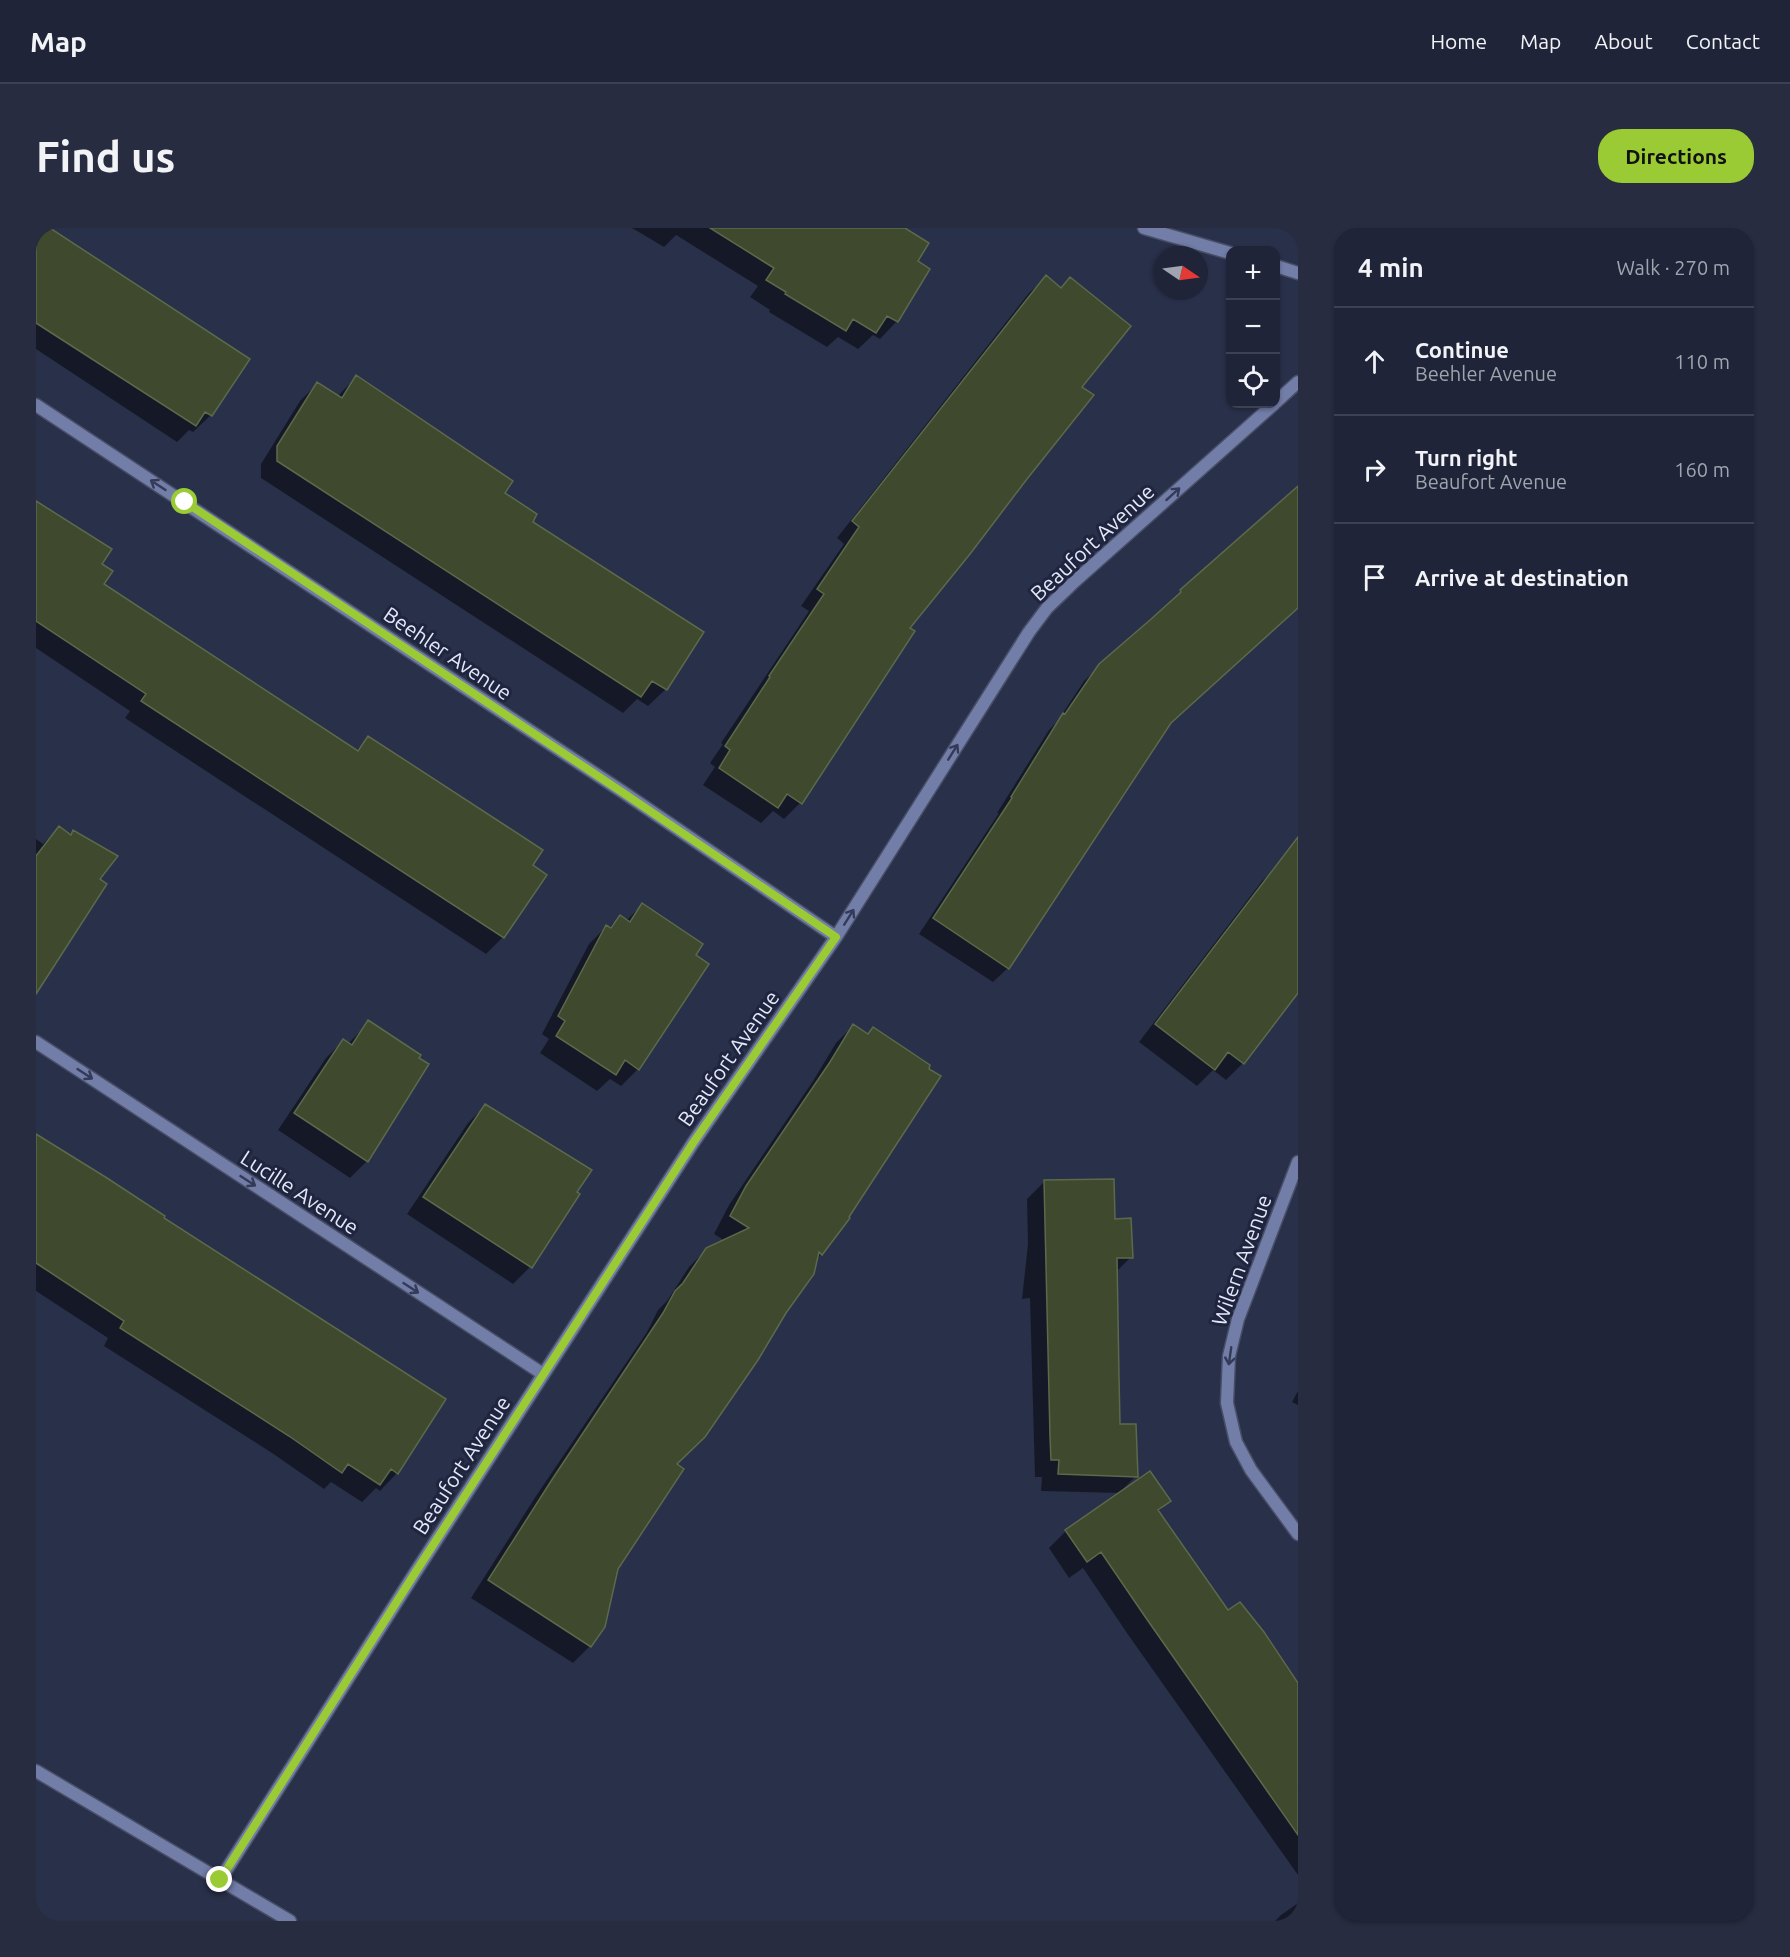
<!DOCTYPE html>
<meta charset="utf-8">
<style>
body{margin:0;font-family:Ubuntu,sans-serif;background:#272c40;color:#f1f3f6}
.controls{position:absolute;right:18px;top:18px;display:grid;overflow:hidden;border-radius:12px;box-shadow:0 2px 4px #0004}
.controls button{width:54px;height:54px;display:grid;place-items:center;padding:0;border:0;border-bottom:2px solid #3c4153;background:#1f2438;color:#f1f3f6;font:30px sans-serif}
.compass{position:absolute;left:1118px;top:18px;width:54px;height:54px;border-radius:50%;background:#1f2438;box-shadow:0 2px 4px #0004;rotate:103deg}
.stop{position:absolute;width:18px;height:18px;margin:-14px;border:4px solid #9acb34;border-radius:50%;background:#fff}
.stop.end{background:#9acb34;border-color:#fff;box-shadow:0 2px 6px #0008}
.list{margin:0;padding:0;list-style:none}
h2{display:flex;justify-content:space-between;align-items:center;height:78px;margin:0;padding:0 24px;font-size:26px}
h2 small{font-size:20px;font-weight:400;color:#a1a4ae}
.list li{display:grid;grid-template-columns:39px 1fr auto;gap:18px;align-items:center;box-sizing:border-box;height:108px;padding:0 24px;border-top:2px solid #3c4153}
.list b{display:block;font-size:22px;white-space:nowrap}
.list p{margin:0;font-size:20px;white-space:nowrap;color:#a1a4ae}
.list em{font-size:20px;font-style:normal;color:#a1a4ae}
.icon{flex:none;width:33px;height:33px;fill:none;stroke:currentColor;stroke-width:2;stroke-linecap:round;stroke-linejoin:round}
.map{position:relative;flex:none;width:1262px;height:1693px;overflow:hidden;border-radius:24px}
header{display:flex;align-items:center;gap:36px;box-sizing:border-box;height:84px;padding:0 30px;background:#1f2438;border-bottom:2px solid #3c4153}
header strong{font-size:28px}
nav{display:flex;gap:33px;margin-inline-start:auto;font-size:21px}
.intro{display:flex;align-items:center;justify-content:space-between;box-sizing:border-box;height:144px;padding:0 36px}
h1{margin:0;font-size:42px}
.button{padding:15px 27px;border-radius:24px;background:#9acb34;color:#111;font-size:21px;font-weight:700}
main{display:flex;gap:36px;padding:0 36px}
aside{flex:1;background:#1f2438;border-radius:24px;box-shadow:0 2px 4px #0004}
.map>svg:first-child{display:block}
.shadow{fill:#0007}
.building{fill:#3e492d;stroke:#5d694b;stroke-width:1.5}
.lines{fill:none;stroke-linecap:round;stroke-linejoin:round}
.minor-casing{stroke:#474e66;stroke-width:15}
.minor{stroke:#727da8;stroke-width:12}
.oneway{stroke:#343b59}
.route{stroke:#9acb34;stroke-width:8}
.labels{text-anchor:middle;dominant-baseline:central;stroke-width:6;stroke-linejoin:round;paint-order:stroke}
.street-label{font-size:21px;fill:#e4e9fa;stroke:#20253f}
</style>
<header>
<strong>Map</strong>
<nav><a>Home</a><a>Map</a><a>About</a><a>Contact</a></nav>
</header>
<div class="intro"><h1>Find us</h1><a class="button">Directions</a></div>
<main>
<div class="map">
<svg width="1262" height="1693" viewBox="0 0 1262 1693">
<rect width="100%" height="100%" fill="#29304a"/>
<path class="shadow" d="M0,0H11L175,187L157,204L153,202L141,214L0,121Z
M596,0H867L880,34L892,41L861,93L844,111L837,107L822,121L802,109L791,119L733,84L734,82L714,69L722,58L640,7L628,19Z
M1010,49L1043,159L872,400L764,575L748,591L737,583L725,595L667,557L679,539L674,535L687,516L685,515L773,383L765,378L808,316L801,310L993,65Z
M320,149L467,266L630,461L612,478L601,471L587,485L225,250V236L264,173L281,156L301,169Z
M1262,257V378L1132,497L972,740L957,754L883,706L963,585H961L1013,502L1021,494L1048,453Z
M0,274L64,337L66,356L320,523L332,510L494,637L467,709L450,726L89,490L94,483L0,420Z
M23,600L34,608L38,604L0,745V611L7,616Z
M1262,618L1207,835L1190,852L1177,842L1161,858L1103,814L1226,653Z
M606,677L658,727L671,736L602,841L585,858L574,851L561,863L504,825L513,811L506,806L553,716L570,699L572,700L584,689L590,693Z
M333,794L331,933L314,950L242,902L290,830L307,813L312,816Z
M817,798L831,807L837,801L785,1026L639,1237L581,1340L554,1418L537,1435L435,1370L500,1268L611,1104L622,1082L631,1073L653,1039L670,1022L689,1013L678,1006L693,977L777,853L800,815Z
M449,878L542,967L494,1039L477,1056L371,986L432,895Z
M0,908L126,990L361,1245L344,1263L340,1260L326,1274L295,1254L288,1261L236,1225L68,1118L72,1110L0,1063Z
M1008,954L1078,993L1095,1029L1079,1045L1083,1198L1100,1248L1088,1260L1133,1273L1122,1284L1192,1384L1262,1456V1647L1093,1408L1047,1340L1033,1350L1013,1320L1030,1303L1084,1265L1005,1263L1006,1249H999L994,1070L986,1071L992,1016L991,971Z
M1262,1163V1177L1256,1174Z
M1262,1675V1693H1239L1245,1687Z"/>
<path class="building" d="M0,0H14L214,131L176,188L169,184L160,198L0,95Z
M674,0H869L893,15L882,33L894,41L862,94L851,88L840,105L817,91L810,103L749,66L750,64L730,52L738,40Z
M1010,47L1025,60L1034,49L1095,98L1046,159L1058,167L991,251L934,326L874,400L879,403L766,576L751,566L742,580L683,540L694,522L689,518L734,449L733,448L788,366L781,361L823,299L816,293Z
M320,147L477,253L469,265L501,286L497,294L668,404L631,462L616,453L605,469L241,233V218L281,154L306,170Z
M1262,258V380L1135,495L973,741L897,690L976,570L975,569L1027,485L1029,486L1063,436L1114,392L1145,364L1144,362Z
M0,273L76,321L66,336L77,343L68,356L322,523L332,508L507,622L497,637L511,647L468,710L105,473L110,466L0,393Z
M23,598L35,607L37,602L82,628L64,651L71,656L0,766V628Z
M1262,609V765L1208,836L1192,824L1179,842L1119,796Z
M606,675L667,716L660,727L673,736L603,842L589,832L580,847L520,808L529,793L522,788L570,697L575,700L584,687L594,694Z
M332,792L385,827L383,830L393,836L332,934L258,885L307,811L316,817Z
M817,796L832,806L837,799L894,837L893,841L905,848L813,989L814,990L786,1027L783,1024L778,1046L750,1085L722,1132L669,1209L641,1236L648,1241L582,1341L569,1399L555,1419L452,1352L517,1250L627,1085L639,1063L647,1055L670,1020L713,1000L694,988L710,958L794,834Z
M449,876L556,942L541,964L544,966L496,1040L387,969Z
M0,906L71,950L129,988L128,990L410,1171L362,1246L355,1241L344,1257L312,1236L306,1245L253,1208L84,1100L88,1093L0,1035Z
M1078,951L1079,991L1095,990L1097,1030H1081L1083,1149L1084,1196H1100L1102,1249L1022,1246L1023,1232H1015L1014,1208L1008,952Z
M1114,1243L1135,1273L1122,1282L1192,1382L1204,1374L1228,1404L1262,1455V1607L1110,1390L1065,1324L1051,1334L1029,1302Z"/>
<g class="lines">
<defs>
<path id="minor" d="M1108,0L1194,25
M1240,38L1262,45
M1240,174L1262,154
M0,177L587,564L800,709
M0,814L507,1146
M1262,934L1202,1091L1193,1128L1191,1175L1200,1214L1215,1242L1262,1306
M0,1543L254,1693
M184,1652L379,1345L657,915L800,709L993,404L1011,380L1038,354L1238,176"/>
</defs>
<use href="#minor" class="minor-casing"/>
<use href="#minor" class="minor"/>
</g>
<defs><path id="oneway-shaft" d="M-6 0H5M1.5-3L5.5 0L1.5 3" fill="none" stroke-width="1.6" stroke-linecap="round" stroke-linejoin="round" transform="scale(1.5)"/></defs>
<g class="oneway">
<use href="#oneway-shaft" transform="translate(122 257) rotate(-147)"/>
<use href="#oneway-shaft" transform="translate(1137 266) rotate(-42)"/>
<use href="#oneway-shaft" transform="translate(917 524) rotate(-58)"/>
<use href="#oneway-shaft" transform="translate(813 689) rotate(-58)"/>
<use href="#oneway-shaft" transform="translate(49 846) rotate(33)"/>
<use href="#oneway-shaft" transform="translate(212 953) rotate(33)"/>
<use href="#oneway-shaft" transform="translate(375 1060) rotate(33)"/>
<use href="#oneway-shaft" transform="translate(1194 1128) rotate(98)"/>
</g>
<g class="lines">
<path class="route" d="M149,274L586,564L800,709L657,915L379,1345L184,1652"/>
</g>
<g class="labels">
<g class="street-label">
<text transform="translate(1056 314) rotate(-43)">Beaufort Avenue</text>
<text transform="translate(412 425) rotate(34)">Beehler Avenue</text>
<text transform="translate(692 830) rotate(-55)">Beaufort Avenue</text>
<text transform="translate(264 964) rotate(33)">Lucille Avenue</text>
<text transform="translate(1205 1032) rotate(-70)">Wilern Avenue</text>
<text transform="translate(425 1237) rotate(-57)">Beaufort Avenue</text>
</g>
</g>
</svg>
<div class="controls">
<button>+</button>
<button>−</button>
<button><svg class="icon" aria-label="locate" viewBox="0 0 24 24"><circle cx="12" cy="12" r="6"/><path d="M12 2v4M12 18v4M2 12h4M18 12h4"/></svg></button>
</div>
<svg class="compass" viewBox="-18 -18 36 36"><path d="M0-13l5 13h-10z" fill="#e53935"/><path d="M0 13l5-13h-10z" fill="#a1a4ae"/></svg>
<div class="stop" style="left:149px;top:274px"></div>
<div class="stop end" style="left:184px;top:1652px"></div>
</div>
<aside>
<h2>4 min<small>Walk · 270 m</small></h2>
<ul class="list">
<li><svg class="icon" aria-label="ahead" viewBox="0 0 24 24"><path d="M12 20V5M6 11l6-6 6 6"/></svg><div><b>Continue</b><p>Beehler Avenue</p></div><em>110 m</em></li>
<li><svg class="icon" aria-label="right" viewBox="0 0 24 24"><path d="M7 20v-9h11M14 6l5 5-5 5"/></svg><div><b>Turn right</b><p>Beaufort Avenue</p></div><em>160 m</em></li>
<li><svg class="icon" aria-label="arrive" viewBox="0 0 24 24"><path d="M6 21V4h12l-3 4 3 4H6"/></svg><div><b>Arrive at destination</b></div></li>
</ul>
</aside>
</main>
